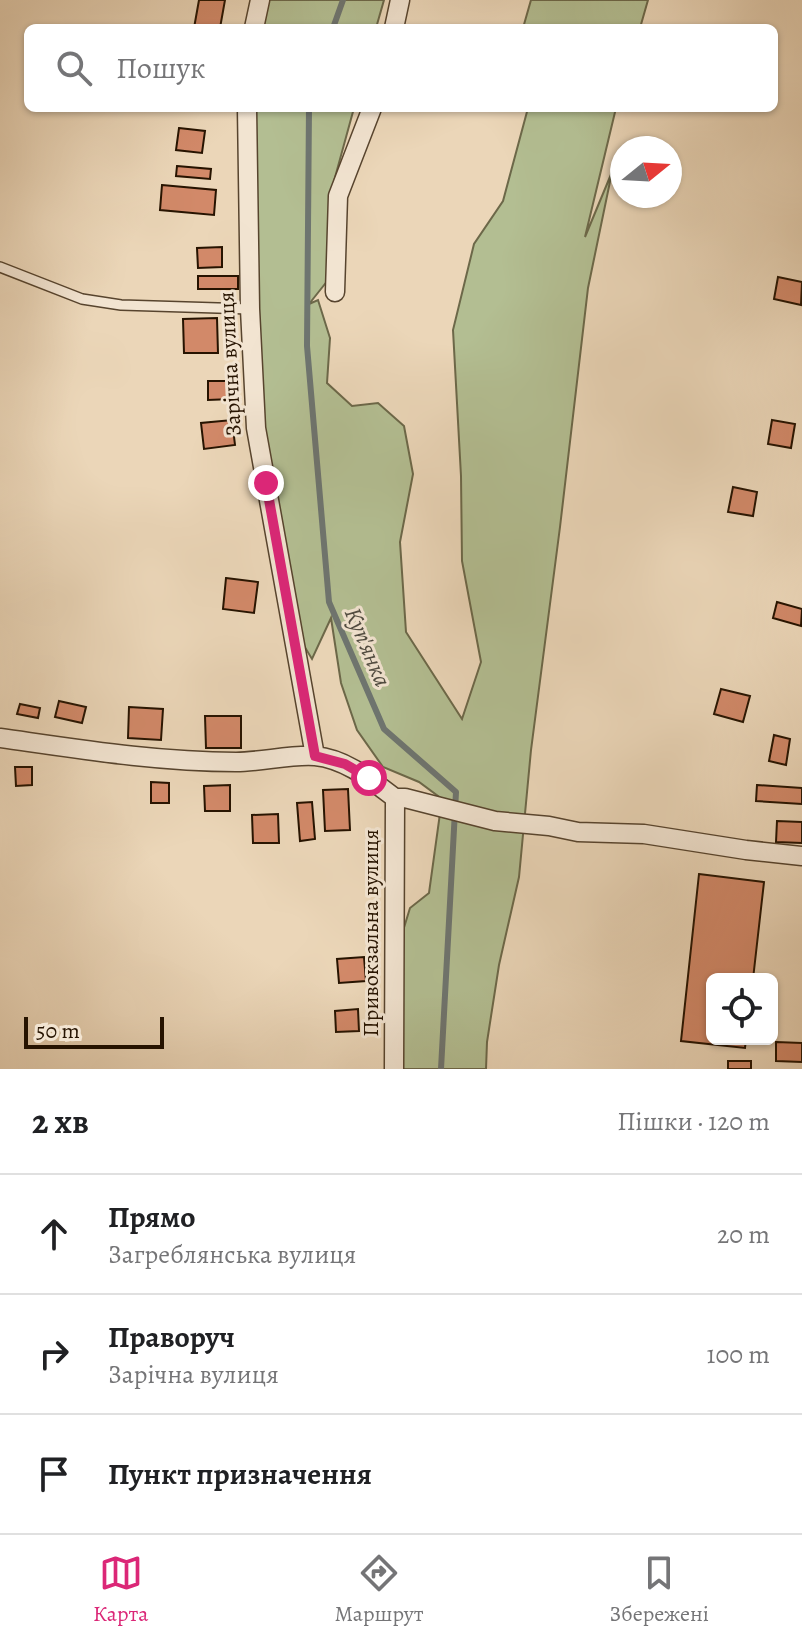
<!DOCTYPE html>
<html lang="uk">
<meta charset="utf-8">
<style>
body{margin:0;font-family:Alegreya,serif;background:#f6f6f6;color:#202124}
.controls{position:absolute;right:24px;bottom:24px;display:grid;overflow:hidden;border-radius:12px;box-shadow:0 2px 6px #0004}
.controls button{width:72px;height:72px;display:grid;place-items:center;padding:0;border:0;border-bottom:2px solid #e0e0e0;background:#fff;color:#202124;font:40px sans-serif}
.compass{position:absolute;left:610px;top:136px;width:72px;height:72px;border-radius:50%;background:#fff;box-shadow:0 2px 6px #0004;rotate:72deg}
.scale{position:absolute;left:24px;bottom:20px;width:140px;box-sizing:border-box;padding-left:8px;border:4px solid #261300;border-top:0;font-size:22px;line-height:28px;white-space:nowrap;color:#261300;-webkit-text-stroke:6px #f2e4d1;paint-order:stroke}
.stop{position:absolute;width:24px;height:24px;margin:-18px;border:6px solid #db2777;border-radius:50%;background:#fff}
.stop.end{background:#db2777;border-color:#fff;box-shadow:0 2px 8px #0008}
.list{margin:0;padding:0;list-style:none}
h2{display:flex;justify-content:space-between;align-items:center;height:104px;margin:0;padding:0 32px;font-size:34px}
h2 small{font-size:26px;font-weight:400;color:#757577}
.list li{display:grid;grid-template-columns:52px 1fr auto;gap:24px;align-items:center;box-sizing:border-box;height:120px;padding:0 32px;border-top:2px solid #e0e0e0}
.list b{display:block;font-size:30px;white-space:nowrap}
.list p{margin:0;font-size:26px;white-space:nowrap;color:#757577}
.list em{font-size:26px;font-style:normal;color:#757577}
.icon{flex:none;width:44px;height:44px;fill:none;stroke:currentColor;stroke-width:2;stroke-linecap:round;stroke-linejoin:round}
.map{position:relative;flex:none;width:802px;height:1069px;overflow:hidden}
.search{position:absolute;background:#fff;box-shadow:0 2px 6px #0004;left:24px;right:24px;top:24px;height:88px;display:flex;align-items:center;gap:20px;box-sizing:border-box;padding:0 28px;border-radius:12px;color:#757577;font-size:30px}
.sheet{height:464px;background:#fff}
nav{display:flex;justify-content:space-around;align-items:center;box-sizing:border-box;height:112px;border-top:2px solid #e0e0e0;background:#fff;font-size:22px;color:#757577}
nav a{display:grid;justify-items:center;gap:4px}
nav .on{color:#db2777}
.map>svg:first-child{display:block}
.green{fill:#b3be92;stroke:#6c6849;stroke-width:2}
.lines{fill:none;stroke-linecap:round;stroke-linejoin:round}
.stream{stroke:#6e7570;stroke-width:6}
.building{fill:#d28969;stroke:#261300;stroke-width:2}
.service-casing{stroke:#57442e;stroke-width:12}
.minor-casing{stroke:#57442e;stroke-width:21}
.service{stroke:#f2e4d1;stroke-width:9}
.minor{stroke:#f2e4d1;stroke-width:18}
.route{stroke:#db2777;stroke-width:10}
.labels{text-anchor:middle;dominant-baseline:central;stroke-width:6;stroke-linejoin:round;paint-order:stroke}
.street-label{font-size:22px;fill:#261300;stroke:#f2e4d1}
.water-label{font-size:24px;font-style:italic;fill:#504c41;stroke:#f2e4d1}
</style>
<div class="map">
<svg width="802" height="1069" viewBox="0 0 802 1069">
<rect width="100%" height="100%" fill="#ebd6b8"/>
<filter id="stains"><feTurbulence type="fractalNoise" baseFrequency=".0025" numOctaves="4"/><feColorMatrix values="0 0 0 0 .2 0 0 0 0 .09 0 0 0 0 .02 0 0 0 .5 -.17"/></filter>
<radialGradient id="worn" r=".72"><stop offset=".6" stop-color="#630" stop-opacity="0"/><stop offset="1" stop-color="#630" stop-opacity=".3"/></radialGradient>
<path class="green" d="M260,0H384L376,28H250Z
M531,0H648L640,28H523Z
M248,108H354L334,181L336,270L309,304L318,300L330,338L327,383L352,406L378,403L404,426L413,474L400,542L406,632L462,719L481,662L462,561L461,476L453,330L474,244L503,201L528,108H616L585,237L612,172L588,288L560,527L531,750L519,877L499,965L487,1042L486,1069H393L395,957L410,908L429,893L442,799L419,782L383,767L357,730L341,683L331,618L312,659L292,626L266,483Z"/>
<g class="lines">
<path class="stream" d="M333,28L343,0
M309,108L307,346L329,602L384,729L456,792L441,1069"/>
</g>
<path class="building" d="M199,0H225L220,28H194Z
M179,128L205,131L202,153L176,150Z
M177,166L211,169L210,179L176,176Z
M162,185L216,190L214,215L160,210Z
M222,247V267L198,268L197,248Z
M198,276H238V289H198Z
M778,277L802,282L801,305L774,299Z
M217,318L218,353H184L183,319Z
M208,381H232V399L208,400Z
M232,420L235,445L204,449L201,423Z
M772,420L795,424L791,448L768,444Z
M733,487L757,492L753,516L728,512Z
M226,578L258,582L254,613L223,609Z
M777,602L802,609L801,626L773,618Z
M721,689L750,696L743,722L714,714Z
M59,701L86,707L82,723L55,717Z
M20,704L40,708L38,718L17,714Z
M129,707L163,709L161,740L128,738Z
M205,716H241V748H206Z
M774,735L790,739L786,765L769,761Z
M15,767H32V785L16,786Z
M151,782L169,783V803H151Z
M230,785V811H205L204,786Z
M757,785L802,788V804L756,801Z
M348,789L350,830L325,831L323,790Z
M312,802L315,839L300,841L297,803Z
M278,814L279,843H253L252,815Z
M777,821L802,822V843L776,842Z
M699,874L764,882L753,979H712V1039H746L745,1048L681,1041Z
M364,957L366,981L339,983L337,959Z
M358,1009L359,1031L336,1032L335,1011Z
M776,1042L802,1043V1062L776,1061Z
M728,1061H751V1069H728Z"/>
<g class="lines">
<defs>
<path id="service" d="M0,267L82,299L121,305L250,309"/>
<path id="minor" d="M254,28L260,0
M394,28L400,0
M247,108L250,309L256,428L315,756
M335,292L338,196L372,108
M0,738C78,749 157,762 236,762C261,762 292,754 315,756C346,759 371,780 395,798
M395,798H405L495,821L549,826L578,832L644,834L746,850L802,856
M394,1069L395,798"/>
</defs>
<use href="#service" class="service-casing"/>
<use href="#minor" class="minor-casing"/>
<use href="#service" class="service"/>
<use href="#minor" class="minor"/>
</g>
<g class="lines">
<path class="route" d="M266,483L315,756L345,764L369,778"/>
</g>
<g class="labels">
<g class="street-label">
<text transform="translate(230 364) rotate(-93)">Зарічна вулиця</text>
<text transform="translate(371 933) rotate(-90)">Привокзальна вулиця</text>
</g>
<g class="water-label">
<text transform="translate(368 647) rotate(67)">Куп'янка</text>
</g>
</g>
<rect width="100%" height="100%" filter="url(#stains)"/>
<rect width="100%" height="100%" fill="url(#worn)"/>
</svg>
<div class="controls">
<button><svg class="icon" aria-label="locate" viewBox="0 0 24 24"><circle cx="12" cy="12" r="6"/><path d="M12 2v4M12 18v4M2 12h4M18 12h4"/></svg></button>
</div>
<svg class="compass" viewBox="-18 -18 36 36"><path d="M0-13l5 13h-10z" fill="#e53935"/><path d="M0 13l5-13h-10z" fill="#757577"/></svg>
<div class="scale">50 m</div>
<div class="stop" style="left:369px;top:778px"></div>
<div class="stop end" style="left:266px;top:483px"></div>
<div class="search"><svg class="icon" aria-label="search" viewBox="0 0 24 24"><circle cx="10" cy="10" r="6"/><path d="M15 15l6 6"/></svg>Пошук</div>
</div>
<section class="sheet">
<h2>2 хв<small>Пішки · 120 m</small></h2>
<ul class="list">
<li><svg class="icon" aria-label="ahead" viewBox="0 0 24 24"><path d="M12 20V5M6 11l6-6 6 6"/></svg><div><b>Прямо</b><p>Загреблянська вулиця</p></div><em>20 m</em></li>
<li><svg class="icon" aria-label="right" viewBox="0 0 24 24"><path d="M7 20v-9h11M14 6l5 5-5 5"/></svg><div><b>Праворуч</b><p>Зарічна вулиця</p></div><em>100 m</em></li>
<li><svg class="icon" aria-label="arrive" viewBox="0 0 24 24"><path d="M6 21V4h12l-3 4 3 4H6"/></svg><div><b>Пункт призначення</b></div></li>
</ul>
</section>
<nav>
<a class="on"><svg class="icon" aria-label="map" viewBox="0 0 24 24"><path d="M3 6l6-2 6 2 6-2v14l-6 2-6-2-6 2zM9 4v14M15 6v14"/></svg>Карта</a>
<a><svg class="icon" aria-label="directions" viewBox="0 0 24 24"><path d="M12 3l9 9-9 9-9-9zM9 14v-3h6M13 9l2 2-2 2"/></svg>Маршрут</a>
<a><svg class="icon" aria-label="saved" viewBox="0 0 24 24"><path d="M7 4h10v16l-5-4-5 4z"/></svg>Збережені</a>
</nav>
